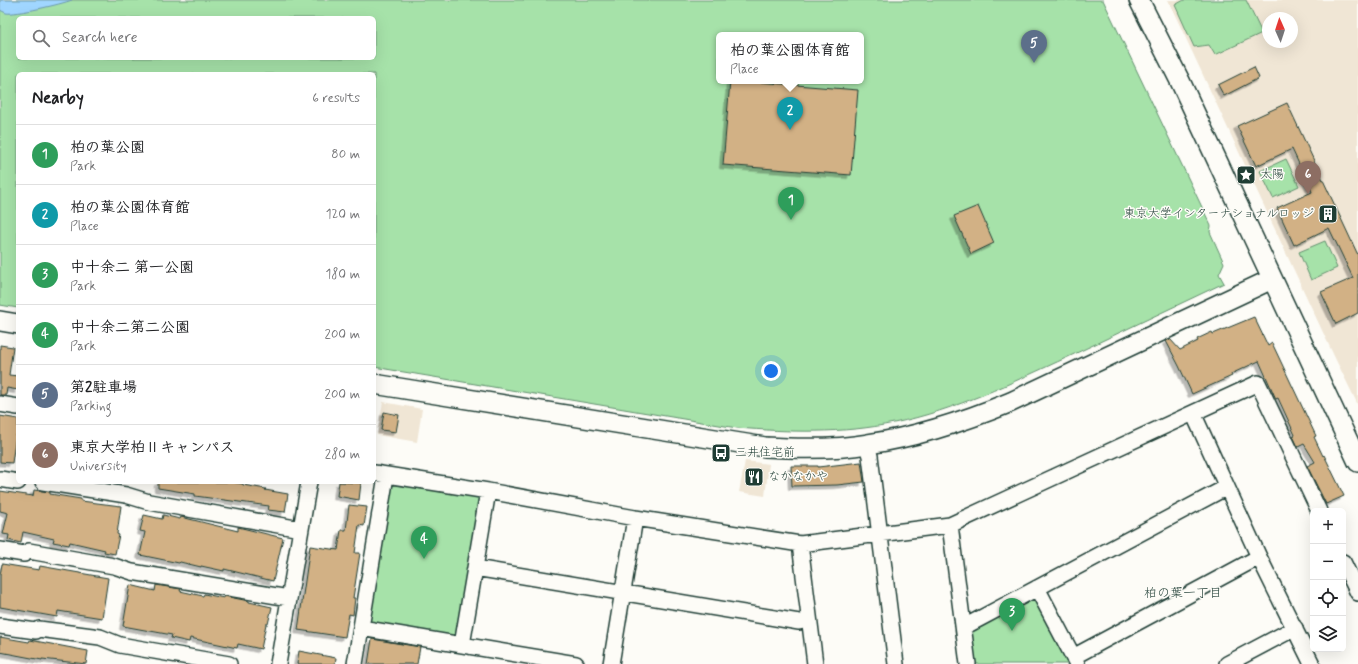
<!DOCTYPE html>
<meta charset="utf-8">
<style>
body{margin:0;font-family:Mynerve,"Klee One",sans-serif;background:#f2f2f2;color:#202124}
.controls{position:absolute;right:12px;bottom:12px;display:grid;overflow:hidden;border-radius:6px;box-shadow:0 4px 16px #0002}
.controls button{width:36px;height:36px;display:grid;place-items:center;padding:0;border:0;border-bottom:1px solid #e0e0e0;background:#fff;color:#202124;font:20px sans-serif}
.compass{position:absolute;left:1262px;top:12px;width:36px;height:36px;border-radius:50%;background:#fff;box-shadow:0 4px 16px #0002;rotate:357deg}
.you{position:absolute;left:771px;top:371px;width:14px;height:14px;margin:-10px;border:3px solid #fff;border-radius:50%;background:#1a73e8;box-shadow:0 0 0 6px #1a73e833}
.badge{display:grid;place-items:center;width:26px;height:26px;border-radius:50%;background:#1f3d34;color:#fff;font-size:13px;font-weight:700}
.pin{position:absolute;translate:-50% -33px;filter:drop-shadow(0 1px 2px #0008)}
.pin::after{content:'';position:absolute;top:21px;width:14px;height:12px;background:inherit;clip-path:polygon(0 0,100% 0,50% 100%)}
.popup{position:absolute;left:716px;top:32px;width:148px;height:52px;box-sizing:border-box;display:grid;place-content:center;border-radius:6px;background:#fff;filter:drop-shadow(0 1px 3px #0005);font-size:13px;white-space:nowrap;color:#757577}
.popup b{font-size:15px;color:#202124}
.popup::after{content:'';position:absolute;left:50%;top:100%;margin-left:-8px;border:8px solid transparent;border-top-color:#fff}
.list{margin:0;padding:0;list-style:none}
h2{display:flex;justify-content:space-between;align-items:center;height:52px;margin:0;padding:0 16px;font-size:17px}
h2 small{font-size:13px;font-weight:400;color:#757577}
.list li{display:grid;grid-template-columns:26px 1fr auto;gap:12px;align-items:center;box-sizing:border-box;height:60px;padding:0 16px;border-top:1px solid #e0e0e0}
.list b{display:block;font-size:15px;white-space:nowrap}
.list p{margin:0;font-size:13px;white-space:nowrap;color:#757577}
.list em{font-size:13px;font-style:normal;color:#757577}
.icon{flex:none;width:22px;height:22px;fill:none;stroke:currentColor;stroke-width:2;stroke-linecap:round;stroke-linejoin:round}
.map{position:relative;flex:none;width:1358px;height:664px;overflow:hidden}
.search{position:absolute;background:#fff;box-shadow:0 4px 16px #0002;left:16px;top:16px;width:360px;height:44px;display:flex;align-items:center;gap:10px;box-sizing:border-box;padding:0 14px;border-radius:6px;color:#757577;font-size:15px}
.panel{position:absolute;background:#fff;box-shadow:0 4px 16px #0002;left:16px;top:72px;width:360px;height:412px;border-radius:6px}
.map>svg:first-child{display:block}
.built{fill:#f0e6d5;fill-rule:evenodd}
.green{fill:#a6e2a9;stroke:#62906e;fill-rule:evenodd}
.water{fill:#a0d6ff;stroke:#6c99ae}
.building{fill:#d2b185;stroke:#1f3d34;filter:url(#shadow)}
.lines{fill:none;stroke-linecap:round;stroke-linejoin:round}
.minor-casing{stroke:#1f3d34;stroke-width:18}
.tertiary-casing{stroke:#1f3d34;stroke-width:22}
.minor{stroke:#fdfcf7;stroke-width:15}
.tertiary{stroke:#fdfcf7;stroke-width:19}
.labels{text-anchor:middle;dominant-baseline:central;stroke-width:3;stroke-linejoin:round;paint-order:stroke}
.poi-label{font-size:12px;fill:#1f3d34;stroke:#fdfcf7;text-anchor:start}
.neighbourhood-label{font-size:13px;fill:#1f3d34;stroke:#fdfcf7}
</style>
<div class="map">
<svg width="1358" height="664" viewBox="0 0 1358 664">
<defs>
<filter id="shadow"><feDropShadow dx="-3.5" dy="3.5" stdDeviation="0" flood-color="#0004"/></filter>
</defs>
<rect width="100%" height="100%" fill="#fdfcf7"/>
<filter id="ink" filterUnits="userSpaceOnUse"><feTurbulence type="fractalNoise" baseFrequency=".025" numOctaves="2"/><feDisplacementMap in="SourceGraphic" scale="8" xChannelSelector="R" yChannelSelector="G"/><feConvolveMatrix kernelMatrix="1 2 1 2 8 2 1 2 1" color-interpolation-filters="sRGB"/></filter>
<g filter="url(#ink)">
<path class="built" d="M1168,0H1358V405L1334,356ZM1268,18H1292V42H1268Z
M383,402L422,409L417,442L377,435Z
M745,461L769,464L765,496L739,492Z"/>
<path class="green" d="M0,0H1103L1211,226L1210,232L1224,263L1219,274L1224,283C1172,308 1120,332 1068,357C1011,383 956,410 894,423C843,434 789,432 737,428L374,367V74H18V308L0,305ZM18,18H374V58H18ZM719,35H861V81H719Z
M1184,0H1246L1262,33L1215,55L1209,45L1194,47L1175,5Z
M1286,159L1299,186L1273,198L1260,171Z
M1325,241L1337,268L1311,280L1299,252Z
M395,482L477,495L481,501L458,632L454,637L370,623L367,618L389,486Z
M1030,597L1036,600L1070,664H974L970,634L973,627Z"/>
<path class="water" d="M0,0H72C62,4 15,15 6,13C4,12 2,11 0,10Z"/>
<path class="building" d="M1254,67L1259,78L1224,96L1218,85Z
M730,81H746L858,90L851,175L723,165Z
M1287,103L1358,255V313L1336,324L1321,292L1353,278L1329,228L1294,245L1277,208L1312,192L1292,149L1256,166L1237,126Z
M978,206L994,243L971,254L954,216Z
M1254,317L1268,346L1272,343L1316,436L1314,437L1323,456L1324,455L1344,496L1326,504L1307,466L1315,462L1304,444L1298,447L1293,436L1295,435L1278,398L1276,399L1259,361L1231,374L1232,376L1192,394L1179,366L1166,341L1170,339L1180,350L1198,341L1197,339L1212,332L1213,334Z
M0,345L13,347L9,375L18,376V390L7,388L6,395H0Z
M384,412L399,415L396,432L381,430Z
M0,416L18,419V435H16L12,463L0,462Z
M861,462L864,482L837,485L792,486L791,466H818V467Z
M158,482H231L243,484V485L266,489L265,490L288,494L285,512L268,510L269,506L195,496V494L158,488Z
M339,482L361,483L359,500L337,496Z
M34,490L50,492V494L81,499V501L121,506L117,534L119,535L115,554L104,552L105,550L70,542L69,545L53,542L54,539L23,532L21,543L8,540L9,535L3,534L8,513L0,511V491L33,496Z
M349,505L367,507L364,526L359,525L355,553H360L353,598H355L353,615L349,614L345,637L298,630L310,546L338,550L341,530H346Z
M144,515L162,519L163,515L180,519L181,517L238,531V527L283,538L273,581L224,569V571L201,566V567L180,562L179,563L140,555L145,532L140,531Z
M2,564L39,570L40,566L108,578L102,618L58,611L57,617L0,607V575Z
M130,585L155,591L156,585L181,589L180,591L203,596L204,594L224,598V596L249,601V602L272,607L268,624H266L261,649L238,644L237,648L190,638L189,642L171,638L172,635L123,626Z
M0,637L29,642L30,640L88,651L86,664L42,659V660L0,652Z
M372,639L420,647L417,664H368Z
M299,651L336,658L335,664H297Z"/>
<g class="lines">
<defs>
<path id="minor" d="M0,404L18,407
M1193,413L1259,557L1312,664
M867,445L870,456L896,664
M374,473L488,491L635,518L800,544L950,525L1258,383L1319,511
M0,479L18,482
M43,482L126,495L149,502L301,529
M950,525L968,664
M800,544L815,664
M0,550L24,554L29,551L114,566L132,572L289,598
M1343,562L1358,593
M475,568L799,622L809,620
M1037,588L1077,664
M0,626L36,631L39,629L100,637L120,645L229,664
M964,627L1227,487
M361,628L576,664
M462,645L488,491
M1073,657L1259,557
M278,664L309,482
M355,664L386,476
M611,664L635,518
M1227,664L1295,628"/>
<path id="tertiary" d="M1139,0L1180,81L1358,462
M0,321L18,324
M374,384L765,447C799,449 834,450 868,444C917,437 965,421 1011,402L1272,279"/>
</defs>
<use href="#minor" class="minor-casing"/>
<use href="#tertiary" class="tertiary-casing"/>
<use href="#minor" class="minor"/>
<use href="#tertiary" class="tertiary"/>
</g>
</g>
<defs>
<symbol id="sight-square" viewBox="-11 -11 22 22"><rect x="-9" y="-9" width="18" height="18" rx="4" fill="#1f3d34" stroke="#fdfcf7"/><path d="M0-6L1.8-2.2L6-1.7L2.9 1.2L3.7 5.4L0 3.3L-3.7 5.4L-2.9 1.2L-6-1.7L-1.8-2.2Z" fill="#fff"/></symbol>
<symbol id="building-square" viewBox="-11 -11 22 22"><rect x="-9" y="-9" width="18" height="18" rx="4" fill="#1f3d34" stroke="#fdfcf7"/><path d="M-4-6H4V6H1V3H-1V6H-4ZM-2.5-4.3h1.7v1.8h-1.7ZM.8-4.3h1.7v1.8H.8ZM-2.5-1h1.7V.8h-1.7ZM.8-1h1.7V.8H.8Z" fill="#fff"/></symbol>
<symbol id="bus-square" viewBox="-11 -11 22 22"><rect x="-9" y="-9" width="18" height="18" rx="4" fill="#1f3d34" stroke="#fdfcf7"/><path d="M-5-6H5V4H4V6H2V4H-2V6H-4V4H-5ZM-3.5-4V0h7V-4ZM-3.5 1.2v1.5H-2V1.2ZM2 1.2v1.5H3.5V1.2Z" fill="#fff"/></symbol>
<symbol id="restaurant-square" viewBox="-11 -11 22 22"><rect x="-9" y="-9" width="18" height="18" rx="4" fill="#1f3d34" stroke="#fdfcf7"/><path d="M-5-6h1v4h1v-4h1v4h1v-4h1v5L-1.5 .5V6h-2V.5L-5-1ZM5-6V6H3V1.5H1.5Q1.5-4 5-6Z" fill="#fff"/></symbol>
</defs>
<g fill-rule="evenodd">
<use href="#sight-square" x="1235" y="164" width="22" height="22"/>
<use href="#building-square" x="1317" y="203" width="22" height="22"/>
<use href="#bus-square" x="710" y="442" width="22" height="22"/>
<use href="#restaurant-square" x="743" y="466" width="22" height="22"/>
</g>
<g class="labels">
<g class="poi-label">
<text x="1260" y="175">太陽</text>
<text x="1314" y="214" text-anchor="end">東京大学インターナショナルロッジ</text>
<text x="735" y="453">三井住宅前</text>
<text x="768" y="477">なかなかや</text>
</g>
<g class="neighbourhood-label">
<text x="1183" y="593">柏の葉一丁目</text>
</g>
</g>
</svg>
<div class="controls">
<button>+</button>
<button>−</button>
<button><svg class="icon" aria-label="locate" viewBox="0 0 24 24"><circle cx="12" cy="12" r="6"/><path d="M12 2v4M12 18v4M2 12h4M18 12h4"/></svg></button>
<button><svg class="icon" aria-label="layers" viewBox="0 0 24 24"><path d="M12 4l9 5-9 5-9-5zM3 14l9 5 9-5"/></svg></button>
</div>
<svg class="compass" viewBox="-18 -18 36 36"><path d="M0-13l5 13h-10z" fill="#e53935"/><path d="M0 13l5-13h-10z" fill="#757577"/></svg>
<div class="you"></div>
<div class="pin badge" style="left:791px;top:220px;background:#2e9e5b">1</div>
<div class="pin badge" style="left:790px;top:130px;background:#0f9aa8">2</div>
<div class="popup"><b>柏の葉公園体育館</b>Place</div>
<div class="pin badge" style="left:1012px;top:631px;background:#2e9e5b">3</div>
<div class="pin badge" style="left:424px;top:559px;background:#2e9e5b">4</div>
<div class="pin badge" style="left:1034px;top:63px;background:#5c6f8a">5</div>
<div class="pin badge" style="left:1308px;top:194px;background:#8d6e63">6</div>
<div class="search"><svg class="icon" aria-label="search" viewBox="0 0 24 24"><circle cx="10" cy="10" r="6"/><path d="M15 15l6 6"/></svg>Search here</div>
<section class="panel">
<h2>Nearby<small>6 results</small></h2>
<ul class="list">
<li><span class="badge" style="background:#2e9e5b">1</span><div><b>柏の葉公園</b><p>Park</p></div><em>80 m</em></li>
<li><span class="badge" style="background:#0f9aa8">2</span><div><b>柏の葉公園体育館</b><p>Place</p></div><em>120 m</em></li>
<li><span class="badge" style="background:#2e9e5b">3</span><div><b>中十余二 第一公園</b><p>Park</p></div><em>180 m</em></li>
<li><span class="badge" style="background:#2e9e5b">4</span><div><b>中十余二第二公園</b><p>Park</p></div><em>200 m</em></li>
<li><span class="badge" style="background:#5c6f8a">5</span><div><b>第2駐車場</b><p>Parking</p></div><em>200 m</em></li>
<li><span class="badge" style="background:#8d6e63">6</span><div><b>東京大学柏Ⅱキャンパス</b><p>University</p></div><em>280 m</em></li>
</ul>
</section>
</div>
